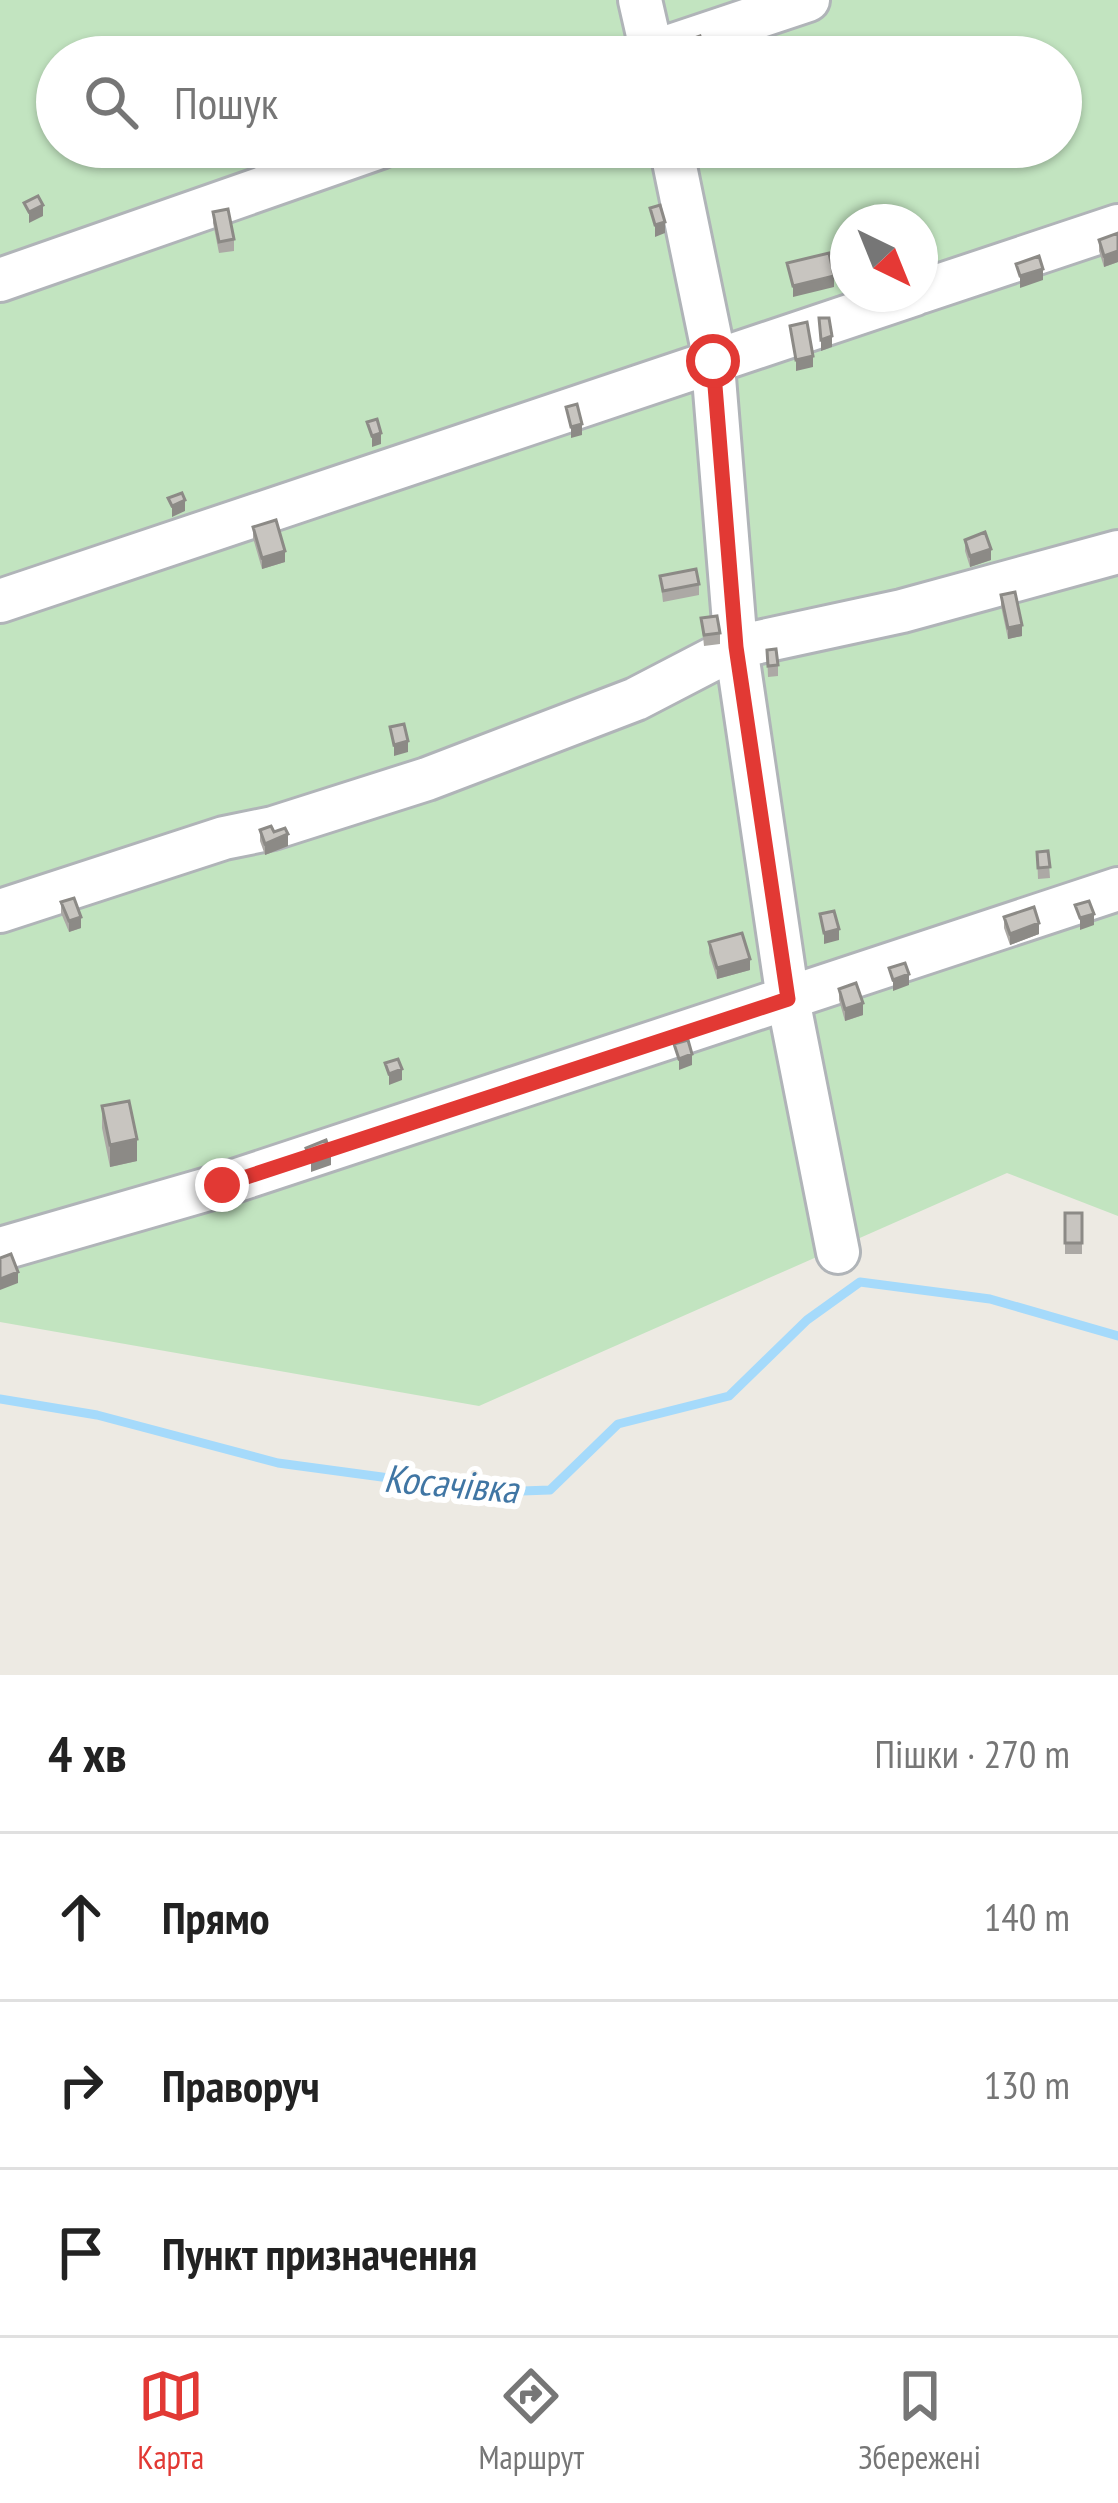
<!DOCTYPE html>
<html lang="uk">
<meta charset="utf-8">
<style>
body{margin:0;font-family:"PT Sans Narrow",sans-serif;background:#f6f6f6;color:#222}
.compass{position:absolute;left:830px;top:204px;width:108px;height:108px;border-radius:50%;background:#fff;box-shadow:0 3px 9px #0004;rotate:137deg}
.stop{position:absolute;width:36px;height:36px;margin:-27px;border:9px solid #e23934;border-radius:50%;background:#fff}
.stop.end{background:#e23934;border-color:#fff;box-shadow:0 3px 12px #0008}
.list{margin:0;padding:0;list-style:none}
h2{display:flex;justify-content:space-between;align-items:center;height:156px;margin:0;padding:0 48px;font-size:51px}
h2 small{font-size:39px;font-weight:400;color:#767676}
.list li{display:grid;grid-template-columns:78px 1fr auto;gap:36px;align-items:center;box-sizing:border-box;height:168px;padding:0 48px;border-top:3px solid #e0e0e0}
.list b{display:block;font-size:45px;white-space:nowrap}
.list em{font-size:39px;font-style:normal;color:#767676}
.icon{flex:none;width:66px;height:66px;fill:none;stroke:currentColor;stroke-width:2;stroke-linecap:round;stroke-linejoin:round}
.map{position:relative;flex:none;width:1118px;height:1675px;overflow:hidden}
.search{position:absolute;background:#fff;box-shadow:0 3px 9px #0004;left:36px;right:36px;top:36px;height:132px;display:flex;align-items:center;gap:30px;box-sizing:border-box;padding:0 42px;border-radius:66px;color:#767676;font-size:45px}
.sheet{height:660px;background:#fff}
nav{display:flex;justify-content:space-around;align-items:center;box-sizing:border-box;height:168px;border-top:3px solid #e0e0e0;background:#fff;font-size:33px;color:#767676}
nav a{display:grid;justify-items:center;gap:6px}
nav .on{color:#e23934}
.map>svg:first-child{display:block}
.green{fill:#c2e4c0;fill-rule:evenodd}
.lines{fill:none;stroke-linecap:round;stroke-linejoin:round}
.stream{stroke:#a5dafb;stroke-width:9}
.minor-casing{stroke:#b0b4b8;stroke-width:48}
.minor{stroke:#fff;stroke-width:42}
.wall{fill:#aca9a5}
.shaded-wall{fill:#8c8a86}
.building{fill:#c8c5c0;stroke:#8c8a86;stroke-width:3}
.route{stroke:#e23934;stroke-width:15}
.labels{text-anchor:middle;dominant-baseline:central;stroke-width:12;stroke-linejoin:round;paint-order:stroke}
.water-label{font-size:39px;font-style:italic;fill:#4076a4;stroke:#fff}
</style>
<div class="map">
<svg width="1118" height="1675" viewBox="0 0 1118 1675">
<rect width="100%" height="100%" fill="#edeae3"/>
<path class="green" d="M0,0H1118V1216L1007,1173L479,1406L0,1322ZM57,57H1061V147H57ZM848,222H920V294H848Z"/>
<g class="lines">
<path class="stream" d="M0,1399L97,1415L278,1463L493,1492L550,1490L618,1424L729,1396L807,1320L860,1282L990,1299L1118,1336"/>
<defs>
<path id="minor" d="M640,0L653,57
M638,57L808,0
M671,147L711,341L736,647L788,999L838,1252
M0,280L380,147
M920,292L1118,226
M0,601L915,294
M0,911L224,838L273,828L427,779L636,699L736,647L902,611L1118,552
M0,1249L222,1185L1118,889"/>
</defs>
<use href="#minor" class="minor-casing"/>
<use href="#minor" class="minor"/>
</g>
<path class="wall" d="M213,212L234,239V251L219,253L213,223Z
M1118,233V262L1104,267L1099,251V240Z
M253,527L285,562L262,569L253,538Z
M965,540L991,560L970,567L965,551Z
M660,576L699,584V595L663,602Z
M1001,595L1022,636L1008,639L1001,606Z
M701,618L720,633V644L704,646Z
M767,650L778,665V676L768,677Z
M260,830L274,832L288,846L265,855L260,841Z
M1048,851L1050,878L1038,879L1037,852Z
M61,902L81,928L69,932L61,913Z
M1004,917L1039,934L1010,945L1004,928Z
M709,942L750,970L717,979L709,953Z
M839,989L863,1015L845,1021L839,1000Z
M102,1106L137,1161L110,1167L102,1128Z
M1065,1213H1082V1254H1065Z"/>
<path class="shaded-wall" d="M703,46V57H693V50Z
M43,205V216L29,223V212Z
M665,222V233L655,237V225Z
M1118,251V262L1104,267V256Z
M1043,269V280L1020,288V276Z
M834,276V287L793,297V286Z
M832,336V347L821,351V340Z
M813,356V367L796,371V360Z
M582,424V435L571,438V427Z
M381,433V444L372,447V436Z
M185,500V511L172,517V506Z
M991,549V560L970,567V556Z
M285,551V562L262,569V558Z
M1022,625V636L1008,639V628Z
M408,741V752L394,756V745Z
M288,834V846L265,855V844Z
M1094,914V925L1080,930V918Z
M81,917V928L69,932V921Z
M1039,923V934L1010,945V934Z
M839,929V940L824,944V933Z
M750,959V970L717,979V968Z
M909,974V985L893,991V980Z
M863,1003V1015L845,1021V1009Z
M692,1054V1065L679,1070V1059Z
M402,1069V1080L389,1085V1074Z
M137,1139V1161L110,1167V1145Z
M331,1154V1165L311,1172V1161Z
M18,1272V1283L0,1290V1279Z"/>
<path class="building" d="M700,36L703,46L693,50L689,40Z
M38,196L43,205L29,212L24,203Z
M660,205L665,222L655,225L650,208Z
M228,209L234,239L219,242L213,212Z
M1118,233V251L1104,256L1099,240Z
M829,253L834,276L793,286L787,263Z
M1039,256L1043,269L1020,276L1016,264Z
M819,318H829L832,336L821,340Z
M807,322L813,356L796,360L790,326Z
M577,404L582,424L571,427L566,407Z
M377,419L381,433L372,436L367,422Z
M182,493L185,500L172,506L168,498Z
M276,520L285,551L262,558L253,527Z
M985,532L991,549L970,556L965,540Z
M696,569L699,584L663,591L660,576Z
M1015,592L1022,625L1008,628L1001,595Z
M717,616L720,633L704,635L701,618Z
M776,649L778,665L768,666L767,650Z
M404,724L408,741L394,745L390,727Z
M271,826L274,832L285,828L288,834L265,844L260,830Z
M1048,851L1050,867L1038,868L1037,852Z
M74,898L81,917L69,921L61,902Z
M1089,901L1094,914L1080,918L1075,905Z
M1034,907L1039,923L1010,934L1004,917Z
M834,911L839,929L824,933L820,914Z
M742,933L750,959L717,968L709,942Z
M905,963L909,974L893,980L889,968Z
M856,983L863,1003L845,1009L839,989Z
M688,1040L692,1054L679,1059L674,1044Z
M398,1059L402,1069L389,1074L385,1063Z
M129,1101L137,1139L110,1145L102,1106Z
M326,1140L331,1154L311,1161L306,1148Z
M1065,1213H1082V1243H1065Z
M11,1254L18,1272L0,1279V1258Z"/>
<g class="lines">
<path class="route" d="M222,1185L788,999L736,647L713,361"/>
</g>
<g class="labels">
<g class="water-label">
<text transform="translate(451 1483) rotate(5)">Косачівка</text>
</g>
</g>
</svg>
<svg class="compass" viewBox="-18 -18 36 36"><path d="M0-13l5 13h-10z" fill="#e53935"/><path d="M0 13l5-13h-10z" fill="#767676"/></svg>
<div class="stop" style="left:713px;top:361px"></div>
<div class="stop end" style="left:222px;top:1185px"></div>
<div class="search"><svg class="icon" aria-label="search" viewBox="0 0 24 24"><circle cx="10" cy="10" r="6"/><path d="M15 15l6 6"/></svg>Пошук</div>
</div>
<section class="sheet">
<h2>4 хв<small>Пішки · 270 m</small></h2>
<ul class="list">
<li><svg class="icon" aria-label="ahead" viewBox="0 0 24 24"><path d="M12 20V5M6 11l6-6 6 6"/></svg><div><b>Прямо</b></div><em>140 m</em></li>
<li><svg class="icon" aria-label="right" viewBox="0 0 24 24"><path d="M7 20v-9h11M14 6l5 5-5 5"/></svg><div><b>Праворуч</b></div><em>130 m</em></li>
<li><svg class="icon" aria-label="arrive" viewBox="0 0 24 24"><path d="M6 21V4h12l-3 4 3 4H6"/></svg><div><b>Пункт призначення</b></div></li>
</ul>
</section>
<nav>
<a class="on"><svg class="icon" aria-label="map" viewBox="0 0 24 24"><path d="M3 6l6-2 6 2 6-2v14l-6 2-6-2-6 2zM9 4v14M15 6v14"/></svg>Карта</a>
<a><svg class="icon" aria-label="directions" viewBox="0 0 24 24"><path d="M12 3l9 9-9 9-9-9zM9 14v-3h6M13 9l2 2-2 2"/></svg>Маршрут</a>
<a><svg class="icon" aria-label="saved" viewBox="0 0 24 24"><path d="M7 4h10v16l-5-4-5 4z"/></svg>Збережені</a>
</nav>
